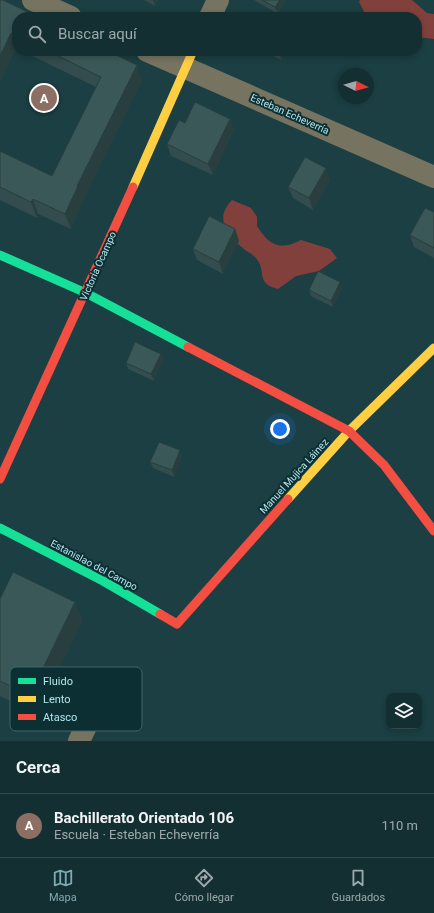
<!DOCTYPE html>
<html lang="es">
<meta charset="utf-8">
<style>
body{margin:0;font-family:Roboto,sans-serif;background:#213b3e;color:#f1f3f6}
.controls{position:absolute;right:12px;bottom:12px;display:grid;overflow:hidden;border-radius:8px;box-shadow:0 2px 6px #0003}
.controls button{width:36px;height:36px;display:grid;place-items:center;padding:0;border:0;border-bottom:1px solid #334a4d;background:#142f32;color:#f1f3f6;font:20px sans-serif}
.compass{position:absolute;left:338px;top:68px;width:36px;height:36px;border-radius:50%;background:#142f32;box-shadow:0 2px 6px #0003;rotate:95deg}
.you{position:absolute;left:280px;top:429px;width:14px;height:14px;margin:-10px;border:3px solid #fff;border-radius:50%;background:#1a73e8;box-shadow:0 0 0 6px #1a73e833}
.badge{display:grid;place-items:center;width:26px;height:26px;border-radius:50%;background:#7eabb0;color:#fff;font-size:13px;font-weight:700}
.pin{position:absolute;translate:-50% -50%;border:2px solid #fff;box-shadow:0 1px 4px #0006}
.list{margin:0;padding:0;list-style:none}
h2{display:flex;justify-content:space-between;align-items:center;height:52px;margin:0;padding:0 16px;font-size:17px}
h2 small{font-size:13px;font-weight:400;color:#9da9ac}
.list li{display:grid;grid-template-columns:26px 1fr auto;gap:12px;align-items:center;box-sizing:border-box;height:64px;padding:0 16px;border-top:1px solid #334a4d}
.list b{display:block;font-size:15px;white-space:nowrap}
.list p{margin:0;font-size:13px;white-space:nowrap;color:#9da9ac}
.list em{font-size:13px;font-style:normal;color:#9da9ac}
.icon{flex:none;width:22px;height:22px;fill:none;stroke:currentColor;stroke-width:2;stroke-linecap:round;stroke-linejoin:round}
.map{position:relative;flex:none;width:434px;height:741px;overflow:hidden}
.search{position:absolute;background:#142f32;box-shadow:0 2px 6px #0003;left:12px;right:12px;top:12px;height:44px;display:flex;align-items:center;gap:10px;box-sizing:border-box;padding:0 14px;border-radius:16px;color:#9da9ac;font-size:15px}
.sheet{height:116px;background:#142f32}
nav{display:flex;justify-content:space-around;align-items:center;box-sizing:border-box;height:56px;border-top:1px solid #334a4d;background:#142f32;font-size:11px;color:#9da9ac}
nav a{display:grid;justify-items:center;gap:2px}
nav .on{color:#7eabb0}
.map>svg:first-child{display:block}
.green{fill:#82403c}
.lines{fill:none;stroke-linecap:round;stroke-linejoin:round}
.street{stroke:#767360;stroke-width:22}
.fast{stroke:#16e098;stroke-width:9}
.slow{stroke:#ffcf43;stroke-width:9}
.jam{stroke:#f24e42;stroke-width:9}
.wall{fill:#334c4d}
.shaded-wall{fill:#293e3e}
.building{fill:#3b5859;stroke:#293e3e}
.labels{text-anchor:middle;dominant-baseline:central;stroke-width:4;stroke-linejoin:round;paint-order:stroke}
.street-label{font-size:10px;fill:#b4e5eb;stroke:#0b2f33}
.key{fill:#0b2f33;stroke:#3e666a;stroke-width:1}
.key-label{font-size:11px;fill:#b4e5eb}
</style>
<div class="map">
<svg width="434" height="741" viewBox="0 0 434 741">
<rect width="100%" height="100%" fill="#1b3f42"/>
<path class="green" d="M360,0H412L427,13L434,14V39L417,37V17H367L359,2Z
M232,200L251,208L257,217V226C269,245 279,251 301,240L330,249L337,258L319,271L296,276L278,289C254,283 268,270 255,257C252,254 248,252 245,250C228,235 213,220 232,200Z"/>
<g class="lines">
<path class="street" d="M33,0L71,17
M210,17L218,0
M147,51L434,177
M79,741L90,718"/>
<path class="fast" d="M0,255L86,293L188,347
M0,528L103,581L160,614"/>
<path class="slow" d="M133,187L193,51
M288,499L349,431L434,348"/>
<path class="jam" d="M188,347L349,431L384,465L434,531
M0,479L133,187
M160,614L177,624L288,499"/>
</g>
<path class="wall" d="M0,0L17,17V49L16,48L0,82Z
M144,0H158L155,6Z
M254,0H285L278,14Z
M22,51H108L142,80L83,200V202L71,229L38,214L37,218L0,200V151L52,176L96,87Z
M264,51H286L281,60Z
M230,119L234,130L213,175L171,156L167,144L185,123Z
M326,168L330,180L313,210L293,198L288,187Z
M434,212V258L414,247L410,235Z
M235,229L239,241L223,274L197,260L193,249Z
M342,288L333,307L311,296L309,290Z
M161,354L163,360L154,381L128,369L126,363Z
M180,450L182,456L174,477L153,468L150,462Z
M0,599L75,602L82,621L37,714L0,696Z"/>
<path class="shaded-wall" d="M153,0H158L155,6Z
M280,0H285L278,14L275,7Z
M11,33L16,48L0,82V56Z
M281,51H286L281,60L279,54Z
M137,65L142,80L83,200V202L71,229L65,214L77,186Z
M230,119L234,130L213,175L208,164Z
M326,168L330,180L313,210L309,198Z
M33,199L38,214L37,218L31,202Z
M235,229L239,241L223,274L219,262Z
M340,282L342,288L333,307L331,301Z
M161,354L163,360L154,381L151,374Z
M180,450L182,456L174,477L172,470Z
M75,602L82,621L37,714L30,695Z"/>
<path class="building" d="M0,0H3L38,17H17V36L11,33L0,56Z
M262,0H280L275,7Z
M48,51H108L137,65L77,186H78L65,214L33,199L31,202L0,187V151L52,176L101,77Z
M273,51H281L279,54Z
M195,102L230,119L208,164L167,144L179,120L185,123Z
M305,157L326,168L309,198L288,187Z
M425,208L434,212V248L410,235Z
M209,216L235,229L219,262L193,249Z
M318,271L340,282L331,301L309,290Z
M135,342L161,354L151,374L126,363Z
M159,442L180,450L172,470L150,462Z
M13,572L75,602L30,695L0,681V599Z"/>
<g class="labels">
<g class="street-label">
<text transform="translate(290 114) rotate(24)">Esteban Echeverría</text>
<text transform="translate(98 266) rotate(-66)">Victoria Ocampo</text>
<text transform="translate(294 476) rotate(-48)">Manuel Mujica Láinez</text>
<text transform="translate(94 565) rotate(28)">Estanislao del Campo</text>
</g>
</g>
<rect x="10" y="667" width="132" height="64" rx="6" class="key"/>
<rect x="18" y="678" width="18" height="6" fill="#16e098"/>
<rect x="18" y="696" width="18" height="6" fill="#ffcf43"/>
<rect x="18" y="714" width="18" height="6" fill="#f24e42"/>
<g class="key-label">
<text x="43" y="685">Fluido</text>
<text x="43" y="703">Lento</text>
<text x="43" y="721">Atasco</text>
</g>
</svg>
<div class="controls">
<button><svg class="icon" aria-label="layers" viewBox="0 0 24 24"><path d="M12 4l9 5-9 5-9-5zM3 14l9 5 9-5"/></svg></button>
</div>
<svg class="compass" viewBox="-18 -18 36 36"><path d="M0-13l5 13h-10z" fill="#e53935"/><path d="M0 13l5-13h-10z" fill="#9da9ac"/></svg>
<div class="you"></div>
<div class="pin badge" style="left:44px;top:98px;background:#8d6e63">A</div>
<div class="search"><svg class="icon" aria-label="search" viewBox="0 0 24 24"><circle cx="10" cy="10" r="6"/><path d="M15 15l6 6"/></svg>Buscar aquí</div>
</div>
<section class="sheet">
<h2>Cerca<small></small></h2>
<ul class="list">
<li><span class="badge" style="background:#8d6e63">A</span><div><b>Bachillerato Orientado 106</b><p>Escuela · Esteban Echeverría</p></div><em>110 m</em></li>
</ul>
</section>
<nav>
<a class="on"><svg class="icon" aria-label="map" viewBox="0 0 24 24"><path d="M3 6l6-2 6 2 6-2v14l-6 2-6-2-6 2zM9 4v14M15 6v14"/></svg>Mapa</a>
<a><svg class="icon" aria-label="directions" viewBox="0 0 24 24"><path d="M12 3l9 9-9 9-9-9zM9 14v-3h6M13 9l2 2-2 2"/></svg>Cómo llegar</a>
<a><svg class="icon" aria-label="saved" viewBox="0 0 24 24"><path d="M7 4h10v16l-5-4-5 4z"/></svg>Guardados</a>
</nav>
